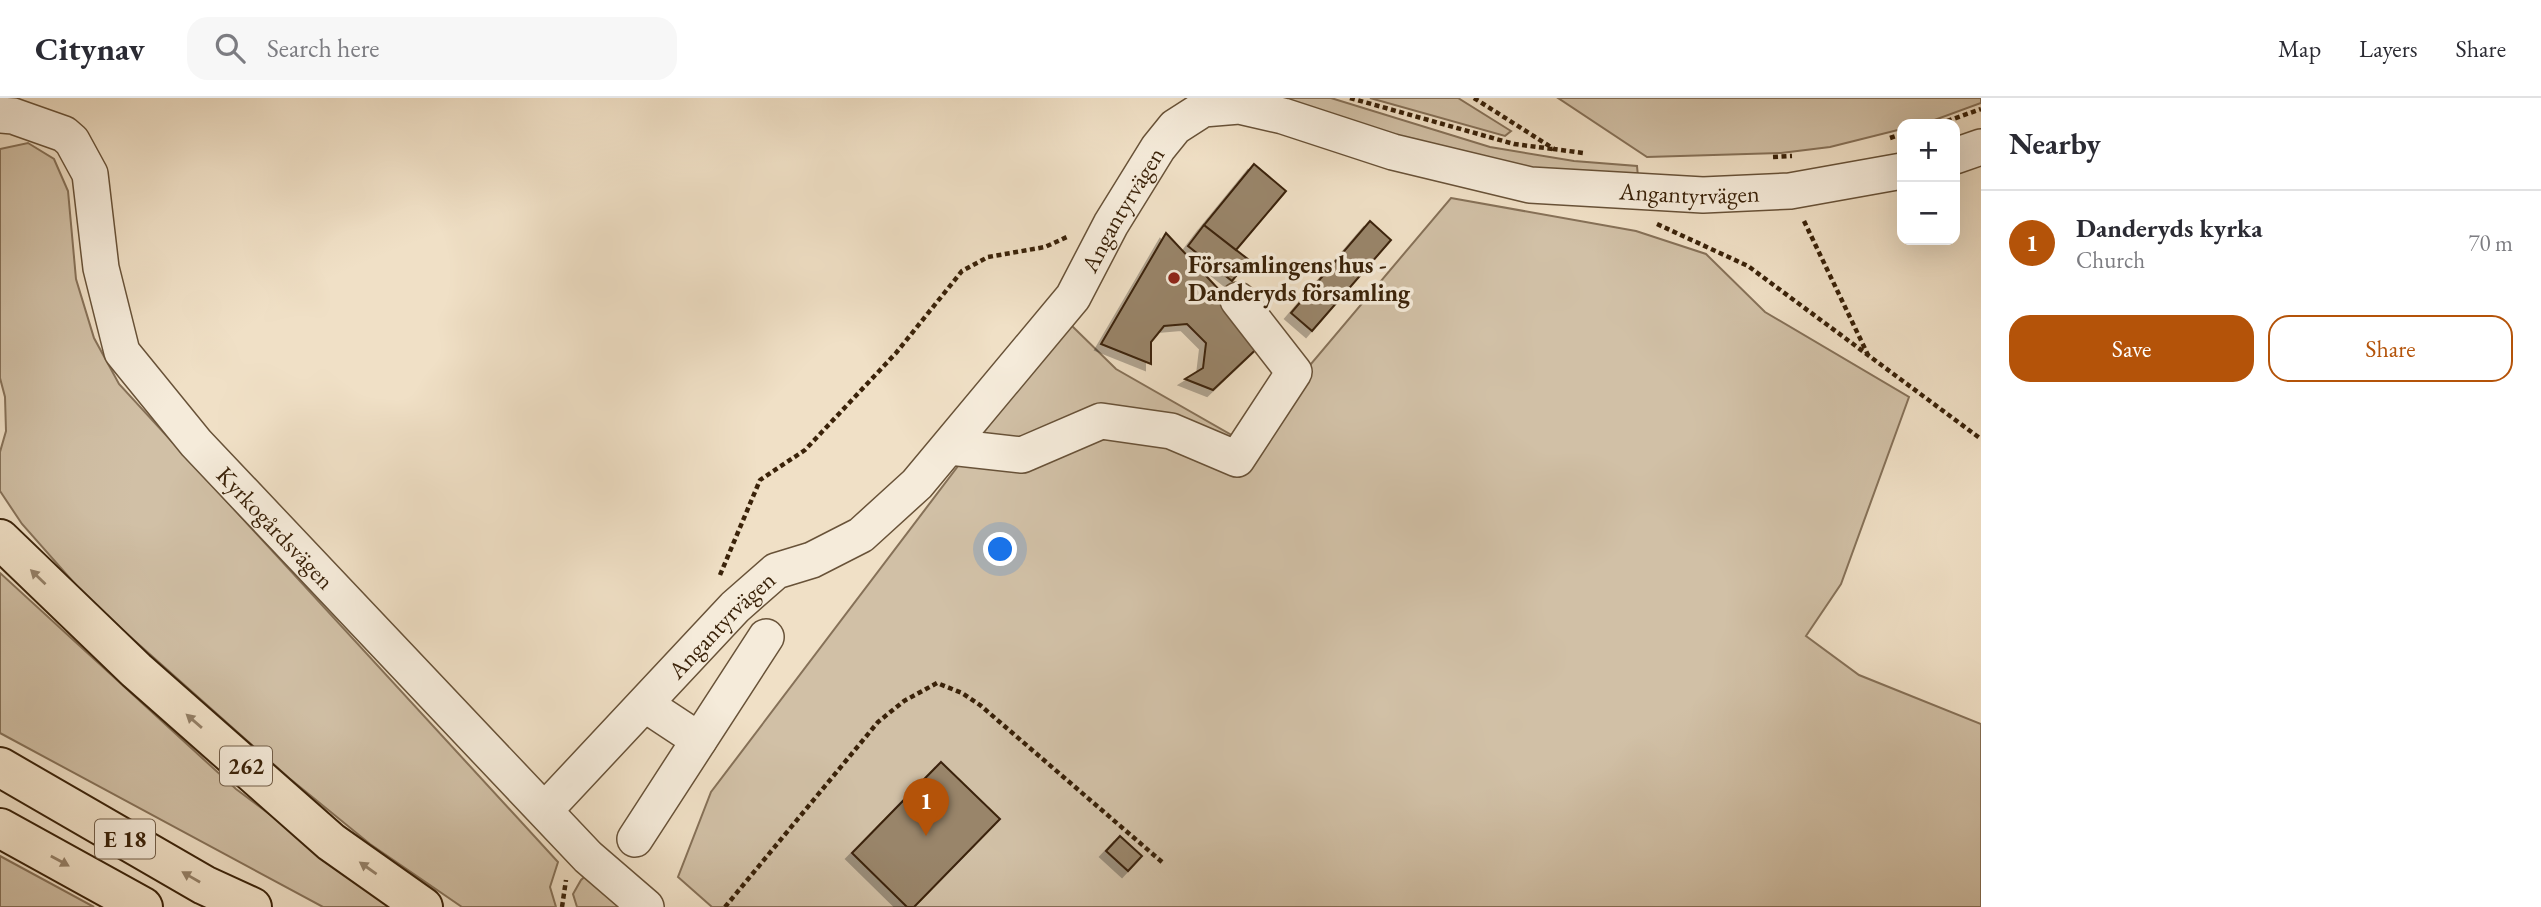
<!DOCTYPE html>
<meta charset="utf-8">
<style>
body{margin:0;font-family:"EB Garamond",serif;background:#f7f7f7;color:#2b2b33}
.controls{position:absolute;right:21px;top:21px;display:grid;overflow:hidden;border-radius:14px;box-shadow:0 7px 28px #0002}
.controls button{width:63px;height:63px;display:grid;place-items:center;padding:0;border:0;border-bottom:2px solid #e1e1e2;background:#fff;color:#2b2b33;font:35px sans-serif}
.you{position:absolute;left:1001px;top:452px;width:24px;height:24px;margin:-18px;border:5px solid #fff;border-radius:50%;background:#1a73e8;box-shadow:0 0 0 10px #1a73e833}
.badge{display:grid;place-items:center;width:46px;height:46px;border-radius:50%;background:#b45309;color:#fff;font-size:23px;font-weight:700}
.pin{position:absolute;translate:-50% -58px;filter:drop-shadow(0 2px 4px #0008)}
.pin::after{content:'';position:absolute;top:37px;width:24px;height:21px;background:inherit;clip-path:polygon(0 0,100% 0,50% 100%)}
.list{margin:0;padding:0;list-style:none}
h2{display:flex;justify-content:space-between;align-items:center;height:91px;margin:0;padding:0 28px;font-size:30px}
h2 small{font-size:23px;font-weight:400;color:#7c7c81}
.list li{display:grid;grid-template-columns:46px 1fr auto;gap:21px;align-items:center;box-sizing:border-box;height:105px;padding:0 28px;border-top:2px solid #e1e1e2}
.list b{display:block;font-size:26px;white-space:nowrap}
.list p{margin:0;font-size:23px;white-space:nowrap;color:#7c7c81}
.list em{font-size:23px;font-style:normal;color:#7c7c81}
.actions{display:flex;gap:14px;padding:21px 28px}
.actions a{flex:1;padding:16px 0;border:2px solid #b45309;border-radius:21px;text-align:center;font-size:24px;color:#b45309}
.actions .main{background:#b45309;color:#fff}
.icon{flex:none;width:38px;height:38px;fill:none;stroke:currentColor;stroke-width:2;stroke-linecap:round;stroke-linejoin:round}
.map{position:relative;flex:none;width:1981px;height:809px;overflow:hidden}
header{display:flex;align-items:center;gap:42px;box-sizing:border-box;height:98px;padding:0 35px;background:#fff;border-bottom:2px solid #e1e1e2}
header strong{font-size:33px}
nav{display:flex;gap:38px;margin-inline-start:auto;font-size:24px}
.search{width:490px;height:63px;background:#f7f7f7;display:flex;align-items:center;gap:18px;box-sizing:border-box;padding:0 24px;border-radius:21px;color:#7c7c81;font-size:26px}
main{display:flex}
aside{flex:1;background:#fff}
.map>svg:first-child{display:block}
.green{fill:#d1c0a6;stroke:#867158;stroke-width:2}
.building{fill:#99856b;stroke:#3a2209;stroke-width:2;filter:url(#shadow)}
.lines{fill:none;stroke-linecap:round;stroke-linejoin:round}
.minor-casing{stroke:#685238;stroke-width:38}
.highway-casing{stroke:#3a2209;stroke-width:42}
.path{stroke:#3a2209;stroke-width:4.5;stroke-dasharray:5 3.5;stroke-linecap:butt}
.minor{stroke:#f5ebda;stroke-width:35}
.highway{stroke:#f0e0c6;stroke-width:38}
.oneway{fill:#958168}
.poi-dot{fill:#8f2418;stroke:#f5ebda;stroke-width:2.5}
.labels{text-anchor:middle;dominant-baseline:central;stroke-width:7;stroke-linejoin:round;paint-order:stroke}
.shield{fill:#f5ebda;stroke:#725e48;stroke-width:2}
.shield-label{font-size:23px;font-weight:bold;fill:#3a2209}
.street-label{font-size:24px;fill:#3a2209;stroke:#f5ebda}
.poi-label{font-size:24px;font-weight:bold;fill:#3a2209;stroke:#f5ebda;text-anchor:start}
</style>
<header>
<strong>Citynav</strong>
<div class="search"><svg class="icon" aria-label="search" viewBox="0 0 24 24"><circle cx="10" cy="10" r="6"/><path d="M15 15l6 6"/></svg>Search here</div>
<nav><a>Map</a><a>Layers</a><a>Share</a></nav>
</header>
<main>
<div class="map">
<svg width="1981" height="809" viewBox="0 0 1981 809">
<defs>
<filter id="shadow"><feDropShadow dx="-6" dy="6" stdDeviation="0" flood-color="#0004"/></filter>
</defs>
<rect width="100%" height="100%" fill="#f0e0c6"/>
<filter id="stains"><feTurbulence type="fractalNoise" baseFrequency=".00286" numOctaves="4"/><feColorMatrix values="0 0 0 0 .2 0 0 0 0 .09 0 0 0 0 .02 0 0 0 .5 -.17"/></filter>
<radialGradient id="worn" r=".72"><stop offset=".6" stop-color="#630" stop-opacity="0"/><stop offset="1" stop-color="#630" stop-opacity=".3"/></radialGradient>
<path class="green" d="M1282,0H1331L1490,49L1574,63L1637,68L1638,79L1517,70L1434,49Z
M1370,0H1458L1511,33L1505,38Z
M1558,0H1981V5L1929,24L1902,26V31L1830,49L1781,55L1647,59Z
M28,45L54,61L68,93L76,181L94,240L119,286L558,764L550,789L556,809H462L370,746L289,680L90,503L22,426L0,393V354L6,333L5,299L0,280V51Z
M1451,100L1636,133L1706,156L1765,214L1909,299L1841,486L1806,538L1859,577L1981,626V809H712L678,779L711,694L1002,310L1070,226L1116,271L1258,352L1278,305Z
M0,475L236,691L393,809H323L0,635Z
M0,758L94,809H0Z
M589,775L628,809H577L573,796L581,782Z"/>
<path class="building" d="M1254,66L1286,93L1236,152L1204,127Z
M1370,123L1391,142L1312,233L1291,215Z
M1204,127L1249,162L1232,183L1188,148Z
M1166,135L1266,242L1213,292L1185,281L1203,270L1206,245L1187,226L1164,228L1151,244V266L1101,246Z
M941,664L1000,721L914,809H907L852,755Z
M1120,738L1142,758L1128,773L1106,753Z"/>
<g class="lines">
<defs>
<g id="minor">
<path id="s1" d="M0,17L13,18L64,36L72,43L90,76L101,170L122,254L196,345L588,759L646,809"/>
<path d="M1955,58L1981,49"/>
<path d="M950,349L1022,357L1101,323L1171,333L1237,361L1294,274L1238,202"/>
<path d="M646,607L699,642"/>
<path id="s2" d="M545,712L735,509L776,473L812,462L861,437L917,386L1073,199L1111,126L1158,50L1175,29L1203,11L1239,8L1283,18L1393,54L1530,87L1703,97L1790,93L1902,73"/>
<path d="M635,741L766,539"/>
</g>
<path id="highway" d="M0,441L136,572L331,744L423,809
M0,669L204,787L252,809
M0,730L143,809"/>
</defs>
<use href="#minor" class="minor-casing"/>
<use href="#highway" class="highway-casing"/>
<path class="path" d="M1350,0L1514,46L1553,51
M1474,0L1554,51L1583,55
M1939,26L1981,11
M1890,40L1902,36
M1773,59L1792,58
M1804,123L1868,257
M1657,126L1748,168L1981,341
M720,477L760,382L805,352L896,255L962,173L988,159L1045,149L1069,138
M562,809L566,782
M725,809L878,624L904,603L937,585L962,595L980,607L1162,764"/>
<use href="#minor" class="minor"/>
<use href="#highway" class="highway"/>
</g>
<defs><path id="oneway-solid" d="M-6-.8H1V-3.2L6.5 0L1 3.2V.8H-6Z" transform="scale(1.75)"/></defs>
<g class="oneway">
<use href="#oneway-solid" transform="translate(38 479) rotate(-136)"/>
<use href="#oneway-solid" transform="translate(194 623) rotate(-139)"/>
<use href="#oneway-solid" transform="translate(60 763) rotate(29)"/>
<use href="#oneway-solid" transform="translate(368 770) rotate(-145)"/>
<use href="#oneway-solid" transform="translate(191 779) rotate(-150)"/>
</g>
<circle class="poi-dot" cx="1174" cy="180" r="7"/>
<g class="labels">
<g class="shield">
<rect x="220" y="648.5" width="52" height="39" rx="5"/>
<rect x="95" y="721.5" width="60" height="39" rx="5"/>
</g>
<g class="shield-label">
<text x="246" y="668">262</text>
<text x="125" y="741">E 18</text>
</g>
<g class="street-label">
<text stroke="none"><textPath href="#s2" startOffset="1474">Angantyrvägen</textPath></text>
<text stroke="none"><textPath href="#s2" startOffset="845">Angantyrvägen</textPath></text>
<text stroke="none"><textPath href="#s1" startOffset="530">Kyrkogårdsvägen</textPath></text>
<text stroke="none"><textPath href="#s2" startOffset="256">Angantyrvägen</textPath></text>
</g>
<g class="poi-label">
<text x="1188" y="166">Församlingens hus -<tspan x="1188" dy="28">Danderyds församling</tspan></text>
</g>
</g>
<rect width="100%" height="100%" filter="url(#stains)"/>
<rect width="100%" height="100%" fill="url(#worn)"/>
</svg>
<div class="controls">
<button>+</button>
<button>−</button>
</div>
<div class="you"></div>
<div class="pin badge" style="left:926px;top:738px">1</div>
</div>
<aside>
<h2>Nearby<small></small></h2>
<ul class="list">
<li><span class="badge">1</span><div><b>Danderyds kyrka</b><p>Church</p></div><em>70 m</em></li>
</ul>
<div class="actions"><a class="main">Save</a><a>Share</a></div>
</aside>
</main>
